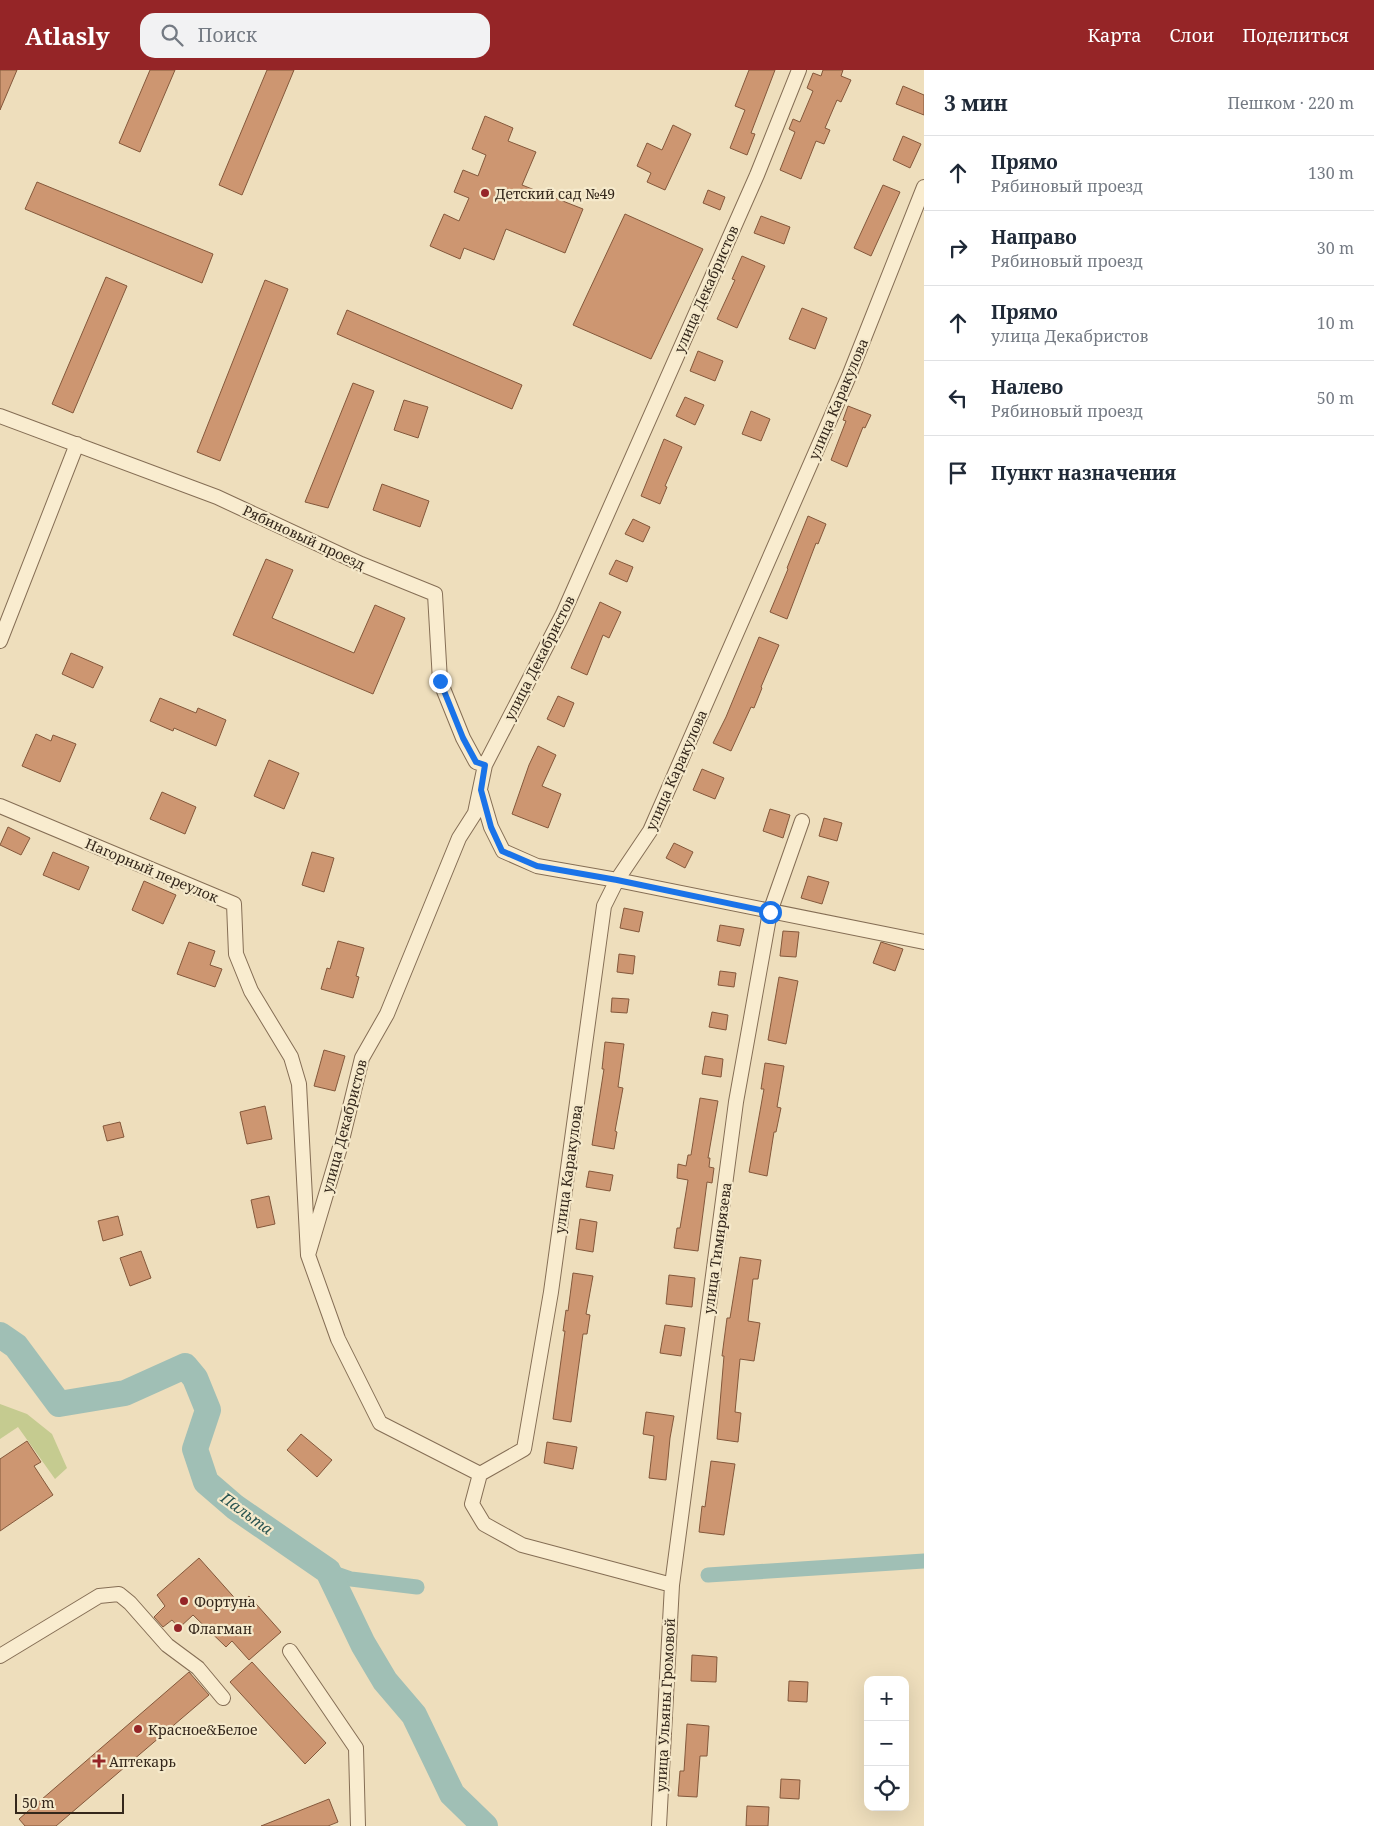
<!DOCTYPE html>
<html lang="ru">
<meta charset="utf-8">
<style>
body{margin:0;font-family:"Noto Serif",serif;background:#f2f2f3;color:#1f2937}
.controls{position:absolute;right:15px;bottom:15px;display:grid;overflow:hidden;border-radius:10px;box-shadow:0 5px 20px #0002}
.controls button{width:45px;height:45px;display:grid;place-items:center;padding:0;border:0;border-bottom:1px solid #e0e1e3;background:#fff;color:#1f2937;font:25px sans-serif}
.scale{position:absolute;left:15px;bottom:12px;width:109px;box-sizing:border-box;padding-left:5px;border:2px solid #34271b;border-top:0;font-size:14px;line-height:18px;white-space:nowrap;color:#34271b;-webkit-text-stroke:4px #f5e9cb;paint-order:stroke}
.stop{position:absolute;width:15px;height:15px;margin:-11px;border:4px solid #1a73e8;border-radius:50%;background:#fff}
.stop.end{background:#1a73e8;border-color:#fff;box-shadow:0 1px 5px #0008}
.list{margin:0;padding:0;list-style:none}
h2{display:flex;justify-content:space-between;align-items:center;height:65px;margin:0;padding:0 20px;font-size:21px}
h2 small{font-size:16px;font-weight:400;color:#747a83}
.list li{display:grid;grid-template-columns:32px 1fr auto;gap:15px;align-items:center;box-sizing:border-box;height:75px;padding:0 20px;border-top:1px solid #e0e1e3}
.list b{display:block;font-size:19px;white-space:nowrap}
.list p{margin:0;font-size:16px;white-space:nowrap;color:#747a83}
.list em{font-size:16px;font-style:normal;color:#747a83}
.icon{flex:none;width:28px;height:28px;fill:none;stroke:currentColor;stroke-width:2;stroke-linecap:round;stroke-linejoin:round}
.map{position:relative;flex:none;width:924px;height:1756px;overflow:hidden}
header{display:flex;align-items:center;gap:30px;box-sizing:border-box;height:70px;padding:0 25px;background:#952527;color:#fff}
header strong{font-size:24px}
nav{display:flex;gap:28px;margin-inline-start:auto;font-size:18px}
.search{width:350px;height:45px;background:#f2f2f3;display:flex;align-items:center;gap:12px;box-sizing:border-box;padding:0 18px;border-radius:15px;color:#747a83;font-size:19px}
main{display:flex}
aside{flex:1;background:#fff}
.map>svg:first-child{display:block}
.green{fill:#c5cb90}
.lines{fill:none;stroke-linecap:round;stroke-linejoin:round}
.canal{stroke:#a0bfb5;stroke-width:15}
.river{stroke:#a0bfb5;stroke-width:26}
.building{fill:#cd9671;stroke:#84583b}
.minor-casing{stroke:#856e55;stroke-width:16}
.minor{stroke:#f9eccf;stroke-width:14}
.route{stroke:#1a73e8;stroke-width:6}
.poi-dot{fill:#952527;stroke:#f5e9cb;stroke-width:2}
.labels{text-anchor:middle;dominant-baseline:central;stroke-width:4.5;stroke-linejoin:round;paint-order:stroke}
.poi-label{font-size:14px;fill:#34271b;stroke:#f5e9cb;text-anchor:start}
.street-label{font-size:14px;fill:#34271b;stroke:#f5e9cb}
.water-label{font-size:15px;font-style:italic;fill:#295451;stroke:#f5e9cb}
</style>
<header>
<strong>Atlasly</strong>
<div class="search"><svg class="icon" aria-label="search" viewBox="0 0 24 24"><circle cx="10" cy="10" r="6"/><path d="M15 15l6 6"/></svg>Поиск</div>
<nav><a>Карта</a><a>Слои</a><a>Поделиться</a></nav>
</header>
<main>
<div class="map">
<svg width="924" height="1756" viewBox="0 0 924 1756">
<rect width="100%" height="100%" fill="#eedebc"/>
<path class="green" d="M0,1334L27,1344L52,1364L67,1398L55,1409L18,1357L0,1369Z"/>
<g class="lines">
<path class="canal" d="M328,1501L351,1509L417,1517
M708,1505L924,1491"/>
<path class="river" d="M0,1265L16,1276L59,1334L125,1323L185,1296L195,1308L208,1340L195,1379L206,1412L235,1437L328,1501L363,1574L385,1611L414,1645L452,1724L485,1756"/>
</g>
<path class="building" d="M0,0H17L0,40Z
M150,0H175L140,82L119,73Z
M267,0H294L242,125L219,115Z
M749,0H775L751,63L755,64L747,85L730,78L745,40L735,36Z
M823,0H843L841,6L851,10L841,32L837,30L825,58L830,60L824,74L816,71L801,109L780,100L795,62L789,59L793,49L800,52L813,21L807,18L813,3L821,6Z
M903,16L924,25V45L896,34Z
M485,46L513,58L508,71L536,82L522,115L583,139L565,183L506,159L494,190L464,178L460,189L430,176L444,144L459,151L469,128L454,122L463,100L478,106L486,85L472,79Z
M673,55L691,64L665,120L647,112L651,103L637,96L647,73L662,80Z
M903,66L921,74L910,98L893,90Z
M37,112L213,184L202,213L25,139Z
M883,115L900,122L871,186L854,178Z
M708,120L725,127L720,140L703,133Z
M625,144L703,179L651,289L573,255Z
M761,146L790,157L784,174L754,163Z
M742,186L765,196L737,258L717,249L735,210L732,209Z
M106,207L127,216L73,343L52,334Z
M265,210L288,219L220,391L197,382Z
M802,238L827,248L815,279L789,269Z
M347,240L522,315L512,339L337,264Z
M698,281L723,291L715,311L690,301Z
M353,313L374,321L328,438L305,432Z
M685,327L704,335L695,355L676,346Z
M404,330L428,337L418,368L394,360Z
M848,336L871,345L865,358L863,357L847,397L831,390L846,351L843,350Z
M751,341L770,349L761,371L742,364Z
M664,369L682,377L665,416L667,417L660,434L641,426Z
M382,414L429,431L420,457L373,440Z
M808,446L826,454L818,474L816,473L787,549L770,542L788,499L787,498Z
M633,449L650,457L643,472L625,464Z
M266,489L293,500L272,548L354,583L375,535L405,548L373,624L233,565Z
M616,490L633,497L627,512L609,504Z
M600,532L621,542L609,568L603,565L587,605L571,598Z
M759,567L779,575L761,617L762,618L754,638L751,637L731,681L713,673L726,647Z
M71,583L103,597L93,618L62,604Z
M558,626L574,633L564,657L547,649Z
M160,628L196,643L198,638L226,650L216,676L174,658L173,661L150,651Z
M36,664L51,671L53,665L76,674L60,712L22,696Z
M538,676L556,685L542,716L561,724L548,758L512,744L529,695Z
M269,690L299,703L284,739L254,726Z
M702,699L724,708L715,729L693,720Z
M162,722L196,737L185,764L150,749Z
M770,739L790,745L783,768L763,761Z
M824,748L842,753L837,771L819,766Z
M8,757L30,768L21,785L0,775Z
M674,773L693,782L685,798L666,788Z
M53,782L89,797L79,820L43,805Z
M312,782L334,788L324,822L302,815Z
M808,806L829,812L822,834L801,828Z
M144,811L176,825L163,854L132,840Z
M624,838L643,842L639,862L620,858Z
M720,855L744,859L740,876L717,871Z
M783,861L799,862L796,887L780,886Z
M338,871L364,878L356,906L359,907L353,928L321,919L327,898L330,899Z
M189,872L215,881L210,895L222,899L215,917L177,904Z
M881,872L903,879L895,901L873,893Z
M619,884L635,886L633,904L617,902Z
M720,901L736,903L734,917L718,915Z
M779,907L798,911L786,974L768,970Z
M612,928L629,929L627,943L611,942Z
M712,942L728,945L726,960L709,957Z
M605,972L624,974L618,1017L623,1018L615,1061L617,1062L614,1079L592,1075L604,999H602Z
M324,980L345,986L335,1021L314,1016Z
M705,986L723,989L721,1007L702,1004Z
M765,993L784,996L777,1037L781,1038L776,1062H774L767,1106L749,1102L764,1019H761Z
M700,1028L718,1031L708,1088H710L709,1097L714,1098L712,1113L707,1112L698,1181L674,1178L677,1158H680L688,1110L677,1108L678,1094L686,1096L688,1085H691Z
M265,1036L272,1069L247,1074L240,1042Z
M120,1052L124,1067L107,1071L103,1056Z
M589,1101L613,1105L610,1121L586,1117Z
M269,1126L275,1154L257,1158L251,1130Z
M118,1146L123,1165L103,1171L98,1151Z
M580,1149L597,1152L593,1182L576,1179Z
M141,1181L151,1208L130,1216L120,1188Z
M740,1187L761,1190L758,1209H753L748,1251L760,1253L754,1291L740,1289L735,1342L741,1343L738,1372L717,1369L724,1286H722L727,1248H730Z
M573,1203L593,1206L586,1244L590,1245L587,1264H583L571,1352L553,1349L565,1261H563L566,1240L568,1241Z
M669,1205L695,1208L692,1237L666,1234Z
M665,1255L685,1258L681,1286L660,1283Z
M646,1342L674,1346L670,1368L666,1410L649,1408L654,1366L643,1364Z
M301,1364L332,1390L317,1407L287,1380Z
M27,1371L41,1392L34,1396L53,1425L0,1461V1389Z
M547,1372L577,1377L573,1399L544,1393Z
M711,1391L735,1394L724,1465L699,1462L702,1436L705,1437Z
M199,1488L240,1534L249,1526L281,1562L249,1590L232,1571L226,1577L193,1545L179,1558L172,1550L163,1557L154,1547L165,1536L157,1525Z
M692,1585L717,1587L716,1612L691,1611Z
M252,1592L326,1673L305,1694L230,1612Z
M189,1602L209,1625L56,1756H25L19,1749Z
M789,1611L808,1612L807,1632L788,1631Z
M687,1654L709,1656L707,1686H700L697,1727L678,1726L680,1701H684Z
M781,1709L800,1710L799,1729L780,1728Z
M329,1729L338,1752L328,1756H261Z
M747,1736L769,1737L768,1756H746Z"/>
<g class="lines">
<defs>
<path id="minor" d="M0,346L217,427L361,494L435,524L440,611L463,668L476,692L485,695
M0,571L77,374
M481,723L491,757L503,781L537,796L617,810L924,872
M0,736L234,834L236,884L251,921L291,987L299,1014L308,1185L338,1269L380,1353L480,1404L472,1434L484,1454L522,1475L672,1515
M308,1185L341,1074L362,988L387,944L459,768L475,743L485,695L563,544L757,105L799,0
M480,1404L524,1379L551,1222L604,836L617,810L650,761L849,306L924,117
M290,1581L356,1678L358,1756
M0,1586L99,1526L119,1524L130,1533L167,1575L198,1598L223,1628
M659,1756L672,1515L736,1032L770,842L802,751"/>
</defs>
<use href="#minor" class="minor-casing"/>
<use href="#minor" class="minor"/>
</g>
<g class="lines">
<path class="route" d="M440,611L463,668L476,692L485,695L481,720L491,757L502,781L537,796L617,810L770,842"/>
</g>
<g class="poi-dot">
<circle cx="485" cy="123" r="5"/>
<circle cx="184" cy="1531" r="5"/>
<circle cx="178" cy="1558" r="5"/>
<circle cx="138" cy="1659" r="5"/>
<path d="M96.5 1683.5h5v5h5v5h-5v5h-5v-5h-5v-5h5z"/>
</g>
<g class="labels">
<g class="poi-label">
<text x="495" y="123">Детский сад №49</text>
<text x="194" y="1531">Фортуна</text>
<text x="188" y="1558">Флагман</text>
<text x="148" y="1659">Красное&amp;Белое</text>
<text x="109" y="1691">Аптекарь</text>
</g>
<g class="street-label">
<text transform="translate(706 219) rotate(-66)">улица Декабристов</text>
<text transform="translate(838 329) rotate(-67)">улица Каракулова</text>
<text transform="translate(304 467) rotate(25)">Рябиновый проезд</text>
<text transform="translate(539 588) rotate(-63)">улица Декабристов</text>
<text transform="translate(676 700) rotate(-66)">улица Каракулова</text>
<text transform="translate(152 800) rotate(23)">Нагорный переулок</text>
<text transform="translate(344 1056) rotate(-75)">улица Декабристов</text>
<text transform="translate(568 1099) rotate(-82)">улица Каракулова</text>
<text transform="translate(717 1178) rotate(-82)">улица Тимирязева</text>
<text transform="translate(665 1635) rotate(-87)">улица Ульяны Громовой</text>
</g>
<g class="water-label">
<text transform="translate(247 1443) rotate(36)">Пальта</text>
</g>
</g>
</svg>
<div class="controls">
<button>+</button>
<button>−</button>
<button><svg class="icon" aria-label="locate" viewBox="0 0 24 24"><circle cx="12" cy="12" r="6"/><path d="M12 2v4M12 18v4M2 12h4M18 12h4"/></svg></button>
</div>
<div class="scale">50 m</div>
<div class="stop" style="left:770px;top:842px"></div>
<div class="stop end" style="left:440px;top:611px"></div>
</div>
<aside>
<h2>3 мин<small>Пешком · 220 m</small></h2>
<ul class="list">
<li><svg class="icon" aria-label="ahead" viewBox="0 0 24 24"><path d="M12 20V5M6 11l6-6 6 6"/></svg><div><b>Прямо</b><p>Рябиновый проезд</p></div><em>130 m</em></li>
<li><svg class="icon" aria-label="right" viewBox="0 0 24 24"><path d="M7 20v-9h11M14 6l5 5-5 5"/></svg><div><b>Направо</b><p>Рябиновый проезд</p></div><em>30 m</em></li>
<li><svg class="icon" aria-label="ahead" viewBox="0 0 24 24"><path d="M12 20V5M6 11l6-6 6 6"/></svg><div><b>Прямо</b><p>улица Декабристов</p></div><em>10 m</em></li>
<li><svg class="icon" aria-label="left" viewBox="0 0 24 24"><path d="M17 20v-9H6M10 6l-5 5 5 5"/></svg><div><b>Налево</b><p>Рябиновый проезд</p></div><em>50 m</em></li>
<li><svg class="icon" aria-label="arrive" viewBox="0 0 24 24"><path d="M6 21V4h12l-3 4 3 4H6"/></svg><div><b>Пункт назначения</b></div></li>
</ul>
</aside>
</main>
